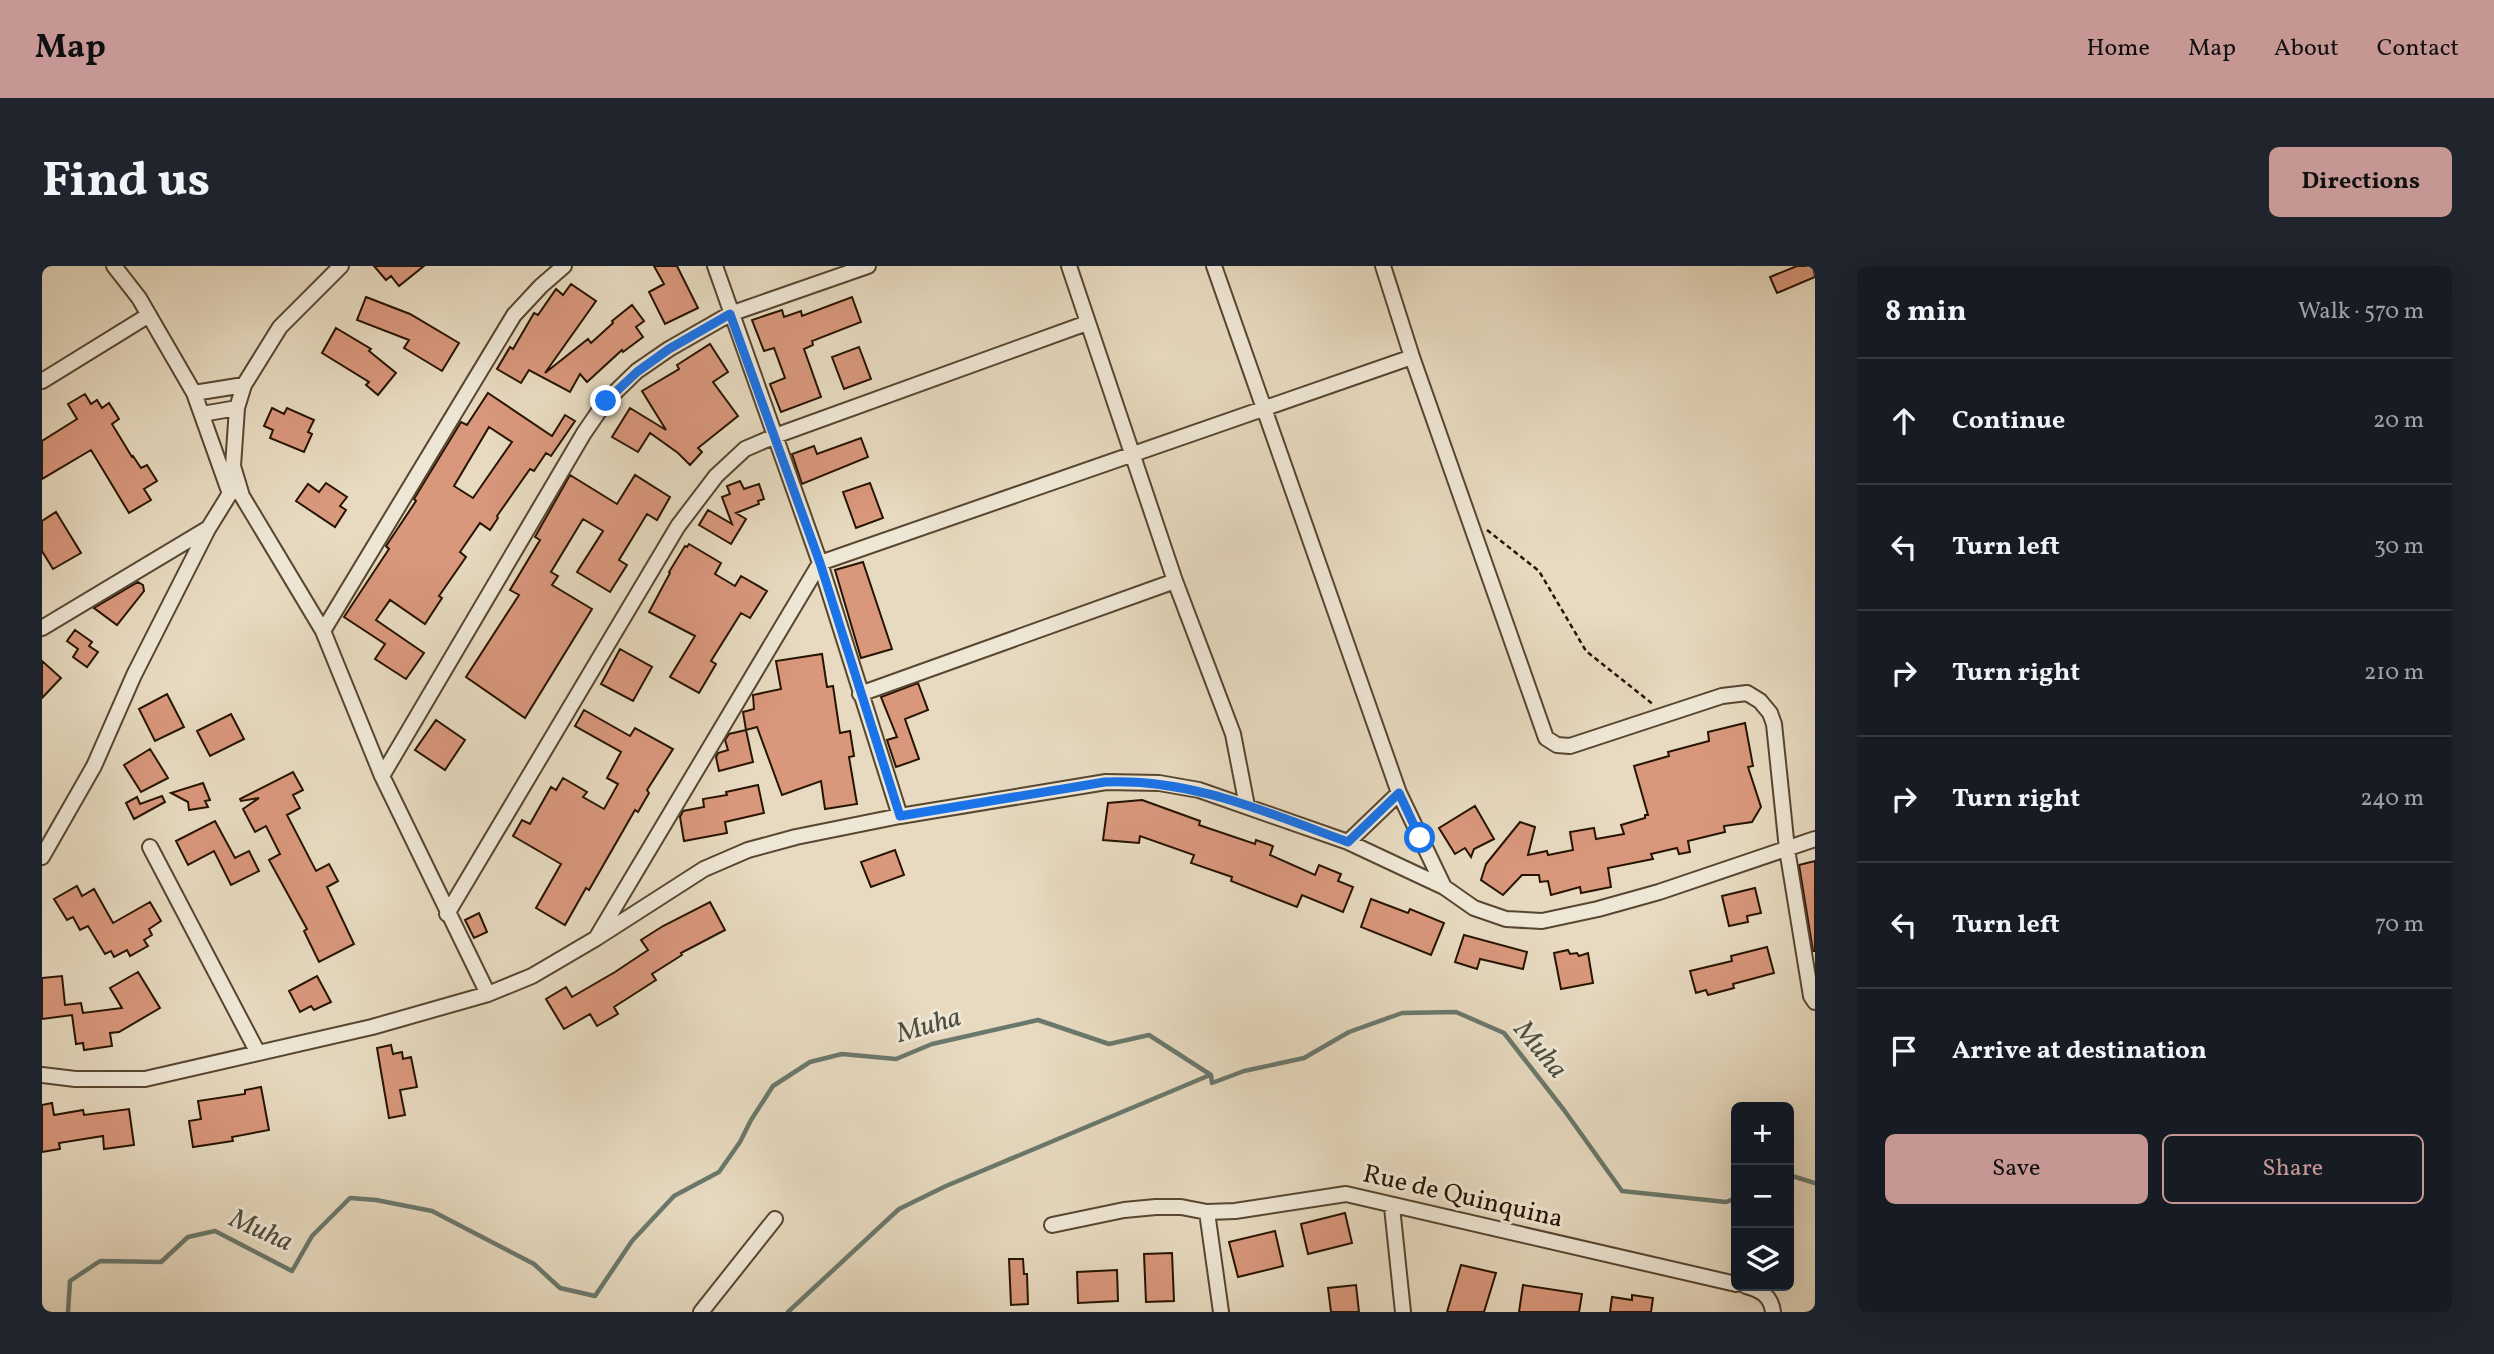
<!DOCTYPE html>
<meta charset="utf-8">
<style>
body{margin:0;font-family:Vollkorn,serif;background:#20242c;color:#f1f3f6}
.controls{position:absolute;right:21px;bottom:21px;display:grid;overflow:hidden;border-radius:10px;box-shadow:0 7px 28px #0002}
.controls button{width:63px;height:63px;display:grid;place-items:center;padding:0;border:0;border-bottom:2px solid #363941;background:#171b24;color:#f1f3f6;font:35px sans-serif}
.stop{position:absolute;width:21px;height:21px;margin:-16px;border:5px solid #1a73e8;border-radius:50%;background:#fff}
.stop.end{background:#1a73e8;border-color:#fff;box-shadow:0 2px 7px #0008}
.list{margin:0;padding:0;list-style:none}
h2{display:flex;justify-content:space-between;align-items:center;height:91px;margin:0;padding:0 28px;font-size:30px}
h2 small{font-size:23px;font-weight:400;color:#9ea1a6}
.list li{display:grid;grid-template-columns:46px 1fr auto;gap:21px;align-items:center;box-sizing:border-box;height:126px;padding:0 28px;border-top:2px solid #363941}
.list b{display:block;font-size:26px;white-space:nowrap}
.list em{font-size:23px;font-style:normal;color:#9ea1a6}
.actions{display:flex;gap:14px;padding:21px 28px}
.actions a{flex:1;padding:16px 0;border:2px solid #c59692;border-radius:10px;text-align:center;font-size:24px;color:#c59692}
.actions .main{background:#c59692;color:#111}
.icon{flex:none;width:38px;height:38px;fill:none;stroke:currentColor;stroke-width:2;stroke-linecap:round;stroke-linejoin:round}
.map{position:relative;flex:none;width:1773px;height:1046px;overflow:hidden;border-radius:10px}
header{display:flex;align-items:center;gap:42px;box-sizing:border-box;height:98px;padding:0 35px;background:#c59692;color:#111}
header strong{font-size:33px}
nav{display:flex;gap:38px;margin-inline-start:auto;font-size:24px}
.intro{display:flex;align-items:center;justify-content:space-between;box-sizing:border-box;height:168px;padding:0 42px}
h1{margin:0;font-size:49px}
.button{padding:18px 32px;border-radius:10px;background:#c59692;color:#111;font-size:24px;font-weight:700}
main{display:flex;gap:42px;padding:0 42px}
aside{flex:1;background:#171b24;border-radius:10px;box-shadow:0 7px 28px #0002}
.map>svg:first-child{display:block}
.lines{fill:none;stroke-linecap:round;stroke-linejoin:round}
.stream{stroke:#6a786c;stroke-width:4.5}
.building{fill:#d9977c;stroke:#271400;stroke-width:2;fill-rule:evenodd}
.minor-casing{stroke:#574630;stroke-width:18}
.path{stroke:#271400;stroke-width:2.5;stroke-dasharray:5 3.5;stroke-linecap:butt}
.minor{stroke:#efe7d6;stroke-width:14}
.route{stroke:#1a73e8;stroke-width:9}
.labels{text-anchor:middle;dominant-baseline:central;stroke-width:6;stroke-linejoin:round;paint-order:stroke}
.street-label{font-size:26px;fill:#271400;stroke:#efe7d6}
.water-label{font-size:28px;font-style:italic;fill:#4e4e3f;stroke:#efe7d6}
</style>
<header>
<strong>Map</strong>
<nav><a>Home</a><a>Map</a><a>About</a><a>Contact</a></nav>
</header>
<div class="intro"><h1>Find us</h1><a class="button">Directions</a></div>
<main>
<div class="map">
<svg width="1773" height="1046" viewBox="0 0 1773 1046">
<rect width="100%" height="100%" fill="#e7dac0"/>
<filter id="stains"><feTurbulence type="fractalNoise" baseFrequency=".00286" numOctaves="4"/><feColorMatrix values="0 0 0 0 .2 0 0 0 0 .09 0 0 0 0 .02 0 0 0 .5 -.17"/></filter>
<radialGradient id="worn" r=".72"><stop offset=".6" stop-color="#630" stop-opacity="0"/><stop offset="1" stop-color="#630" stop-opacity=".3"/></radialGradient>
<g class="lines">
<path class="stream" d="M1747,909L1773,917
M26,1046L28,1015L58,995L119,996L146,971L173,965L250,1005L270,970L308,932L334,934L390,945L492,998L518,1022L553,1030L590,975L632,930L677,906L698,876L709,854L731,820L768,796L800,788L854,793L890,778L996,754L1067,778L1107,769L1169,809L1170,817L1202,805L1262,792L1307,766L1360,747L1414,746L1462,767L1522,844L1580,925L1684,936L1694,932
M746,1046L857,943L904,920L1168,809"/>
</g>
<path class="building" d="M332,0H382L357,20L349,10L344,14Z
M612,0H635L656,42L623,58L607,26L622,18Z
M1755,0H1771L1773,11L1735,27L1728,11Z
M529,18L554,35L503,107L546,73L549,77L571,57L570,55L590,39L602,55L594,61L601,71L581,86L580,84L545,116L538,108L528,126L487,104L479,117L455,103L468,81L471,83L492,47L496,49L514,23L521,29Z
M324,31L368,48L417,77L400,105L362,82L367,74L315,54Z
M810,31L819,56L770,75L771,79L762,83L779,131L739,146L728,118L743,112L732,82L722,85L710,54L740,44L742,51L759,45L760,50Z
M294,62L329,83L327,85L354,107L336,129L324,119L327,116L280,87Z
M668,78L686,106L671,116L696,150L656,182L660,186L648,199L636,187L608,167L596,186L570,171L588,142L624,164L600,125L637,103L635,99Z
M817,81L829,113L802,123L790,91Z
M446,127L510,170L523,149L533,155L509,190L504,187L492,205L488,203L455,250L456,252L448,264L438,257L418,286L424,291L397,330L400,332L383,358L348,334L334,354L382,387L364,413L333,393L343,378L302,351L347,283L344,280L374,235L372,233L419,156L425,159ZM447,161L470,176L431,232L412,220Z
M43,128L49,138L55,134L60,142L67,137L77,153L70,158L90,191L91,190L99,202L105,199L115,215L102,223L109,234L87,247L49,184L0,213V175L35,153L26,138Z
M230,142L242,148L245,142L272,154L266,166L270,168L262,186L228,172L231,164L222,160Z
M819,172L826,191L760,218L750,188L772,180L775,188Z
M528,209L575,238L593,209L628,231L615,254L605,248L577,294L585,299L568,326L535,306L561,265L541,253L509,306L516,310L510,319L550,343L483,452L424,411L477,329L468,324L498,274L493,271Z
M698,215L702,223L717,218L722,233L716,235L717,238L694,247L704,253L689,278L657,259L666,244L690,258L680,231L688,228L685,220Z
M284,217L305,231L298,240L304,244L293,261L254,235L266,218L277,226Z
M828,217L841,252L814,262L801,226Z
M14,246L39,287L11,303L0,285V255Z
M647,278L679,297L673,308L693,320L699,310L725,325L708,352L699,347L669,395L674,398L657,427L628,411L653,370L607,346L628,307L627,306L643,280L645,281Z
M821,296L850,383L819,392L793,304Z
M96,316L101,319L102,325L75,359L52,342Z
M33,364L50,376L47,380L56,386L45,401L31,391L36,383L25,375Z
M578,383L610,401L591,435L559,418Z
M780,388L785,421L791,420L798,467L808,465L812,490L807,491L815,538L783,543L779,515L740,529L715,461L704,464L701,446L712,443L711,429L739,423L734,395Z
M0,395L19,412L0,432Z
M876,417L886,444L863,453L877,493L854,501L845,474L855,471L839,431Z
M125,428L142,461L113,475L97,443Z
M542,444L588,470L593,462L631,483L605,524L607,527L596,546L593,544L547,624L544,622L523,659L494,642L519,598L471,570L480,554L488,558L509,521L514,524L521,512L545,526L541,531L562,543L576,518L565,512L579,486L533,460Z
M189,448L202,473L168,490L155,465Z
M394,454L423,474L403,504L373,484Z
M1703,457L1711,500L1706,501L1719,541L1710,556L1682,560L1683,566L1646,575L1648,586L1637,588L1635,582L1609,588L1611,593L1566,602L1569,621L1539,627L1538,621L1509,629L1506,615L1498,616L1497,609H1480L1461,629L1439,614L1444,598L1478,556L1493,561L1486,589L1505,585L1506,589L1531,584L1528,566L1552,562L1554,573L1582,568L1579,559L1603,552V549H1606L1592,500L1627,490L1626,486L1667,475L1666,466Z
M704,464L711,496L677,505L674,491L676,487L686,484L683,474L687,468Z
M108,483L126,512L99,526L82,499Z
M251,506L261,524L251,529L258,542L245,549L274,605L287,598L296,615L285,621L312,678L277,696L262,665L265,663L227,594L238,588L224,560L213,566L201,543L217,532L199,535L198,533Z
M161,517L168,534L163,535L166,541L147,544L146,536L129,527Z
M716,519L722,547L683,556L685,567L642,575L638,551L641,545L662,541L661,533L685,529L684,526Z
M120,530L123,536L92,553L84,537L95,531L98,538Z
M1100,534L1158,555L1157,559L1213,578L1214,574L1231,580L1228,589L1273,609L1277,599L1299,608L1296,615L1311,621L1301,646L1260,629L1255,641L1189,615L1190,611L1149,597L1152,589L1098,570L1097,577L1061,574L1066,537Z
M1433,540L1452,573L1432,583L1429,591L1423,582L1413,588L1397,562Z
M173,555L193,592L207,585L217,605L189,619L172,585L146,599L134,575Z
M853,584L862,609L829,621L819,596Z
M1773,595V685H1771L1757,599Z
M35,620L40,630L52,623L71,657L108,636L119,655L107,663L110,669L102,674L106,680L88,690L85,684L72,691L69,685L63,688L46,660L38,664L31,651L25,654L12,633Z
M1713,622L1719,647L1705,650L1706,656L1687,660L1680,630Z
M1329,633L1366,647L1368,643L1402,657L1389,689L1319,661Z
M668,636L683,664L639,687L640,689L610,708L614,714L572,741L576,748L555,760L548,748L522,763L504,733L524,721L530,731L573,706L606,684L599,674L621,660Z
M437,647L445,666L432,672L423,654Z
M1422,669L1485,686L1481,703L1438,693L1435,703L1413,696Z
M1725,681L1732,707L1691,718L1692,722L1666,729L1664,724L1654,727L1648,705L1690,695L1689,690Z
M1526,684L1528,688L1535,687L1537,690L1546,687L1551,717L1519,723L1512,687Z
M96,706L118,742L77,766L68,767L70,780L42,784L41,777L34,778L30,749L0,753V712L20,710L23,739L39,737L41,747L80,742L68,722Z
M275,710L289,736L272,744L269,740L258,746L247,725Z
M349,779L351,788L360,786L361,793L369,791L375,821L358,824L363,849L347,852L335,782Z
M219,821L227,864L190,871L191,875L151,881L147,855L159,853L156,835L203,828V824Z
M10,837L12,849L41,844L42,849L87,843L92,879L62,883L61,870L17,877L18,883L0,886V839Z
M1303,947L1310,977L1266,988L1259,958Z
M1233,965L1241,1000L1196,1011L1187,976Z
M1130,987L1132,1035L1104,1036L1102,988Z
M967,993H981L982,1008H985L986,1038L969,1039Z
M1419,999L1454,1007L1442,1046H1405Z
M1075,1004L1076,1035L1036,1037L1035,1006Z
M1314,1019L1317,1046H1289L1286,1022Z
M1481,1019L1540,1028L1537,1046H1477Z
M1590,1029L1611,1032L1609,1046H1568L1570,1031L1590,1034Z"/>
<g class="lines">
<defs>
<path id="minor" d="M72,0L97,32L152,127L188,228
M299,0L238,61L202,119L195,142L191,200L200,230L281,365L340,510L446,728
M673,0L778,297L858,550
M1027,0L1133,315L1191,468L1205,540
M1172,0L1357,527L1402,621L1432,642L1464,653L1500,655L1556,643L1617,626L1773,573
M1341,0L1370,91L1504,472L1515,479L1528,480L1680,430L1705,427L1718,435L1728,447L1732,458L1745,583L1769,730L1773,736
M0,115L107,49
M152,127L202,119
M160,148L195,142
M0,362L165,263
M281,365L472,49L499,20L522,0
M818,428L1133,315
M340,510L542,167L564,135L595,105L627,83L688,48L826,0
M1306,576L1357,527
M108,581L216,787
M0,591L52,500L92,409L166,263L195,216
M405,648L636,260L674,210L703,183L733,170L1045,57
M556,669L778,297L1370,91
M0,809L33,813H103L330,761L446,728L490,710L553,673L662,603L706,584L754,571L858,550L1064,516L1117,517L1157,524L1306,576L1402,621
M1350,941L1361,1046
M1165,946L1179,1046
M1010,959L1082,944L1114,941H1139L1165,946L1193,945L1304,928L1694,1018
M1704,1020C1719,1024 1729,1030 1731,1046
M659,1046L733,953"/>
</defs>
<use href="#minor" class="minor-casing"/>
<path class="path" d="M1445,264L1497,305L1544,385L1612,439"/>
<use href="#minor" class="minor"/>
</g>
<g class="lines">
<path class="route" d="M564,135L595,106L627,83L688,48L778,297L858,550L1063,516C1150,512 1226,547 1306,576L1357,527L1378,572"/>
</g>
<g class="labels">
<g class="street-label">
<text transform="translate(1421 931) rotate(13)">Rue de Quinquina</text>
</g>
<g class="water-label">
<text transform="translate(887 760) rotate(-16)">Muha</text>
<text transform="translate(1498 784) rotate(50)">Muha</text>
<text transform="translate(219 965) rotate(24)">Muha</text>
</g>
</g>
<rect width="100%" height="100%" filter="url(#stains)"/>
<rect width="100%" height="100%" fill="url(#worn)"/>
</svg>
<div class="controls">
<button>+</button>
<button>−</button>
<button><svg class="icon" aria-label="layers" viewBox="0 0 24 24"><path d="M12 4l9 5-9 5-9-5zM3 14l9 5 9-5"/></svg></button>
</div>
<div class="stop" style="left:1378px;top:572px"></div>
<div class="stop end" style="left:564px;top:135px"></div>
</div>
<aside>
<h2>8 min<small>Walk · 570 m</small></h2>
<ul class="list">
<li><svg class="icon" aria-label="ahead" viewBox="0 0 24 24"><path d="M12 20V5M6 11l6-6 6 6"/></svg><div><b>Continue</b></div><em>20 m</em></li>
<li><svg class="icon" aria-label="left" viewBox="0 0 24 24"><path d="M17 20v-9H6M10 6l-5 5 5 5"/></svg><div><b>Turn left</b></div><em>30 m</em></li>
<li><svg class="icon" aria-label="right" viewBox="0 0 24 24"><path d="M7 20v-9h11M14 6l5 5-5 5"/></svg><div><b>Turn right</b></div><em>210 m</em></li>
<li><svg class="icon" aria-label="right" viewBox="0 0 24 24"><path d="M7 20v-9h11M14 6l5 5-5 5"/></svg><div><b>Turn right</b></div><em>240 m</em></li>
<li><svg class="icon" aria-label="left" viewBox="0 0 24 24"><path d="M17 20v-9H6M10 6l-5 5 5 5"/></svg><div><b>Turn left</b></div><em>70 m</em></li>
<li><svg class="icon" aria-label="arrive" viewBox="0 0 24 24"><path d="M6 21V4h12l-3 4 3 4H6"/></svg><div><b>Arrive at destination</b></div></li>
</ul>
<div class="actions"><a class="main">Save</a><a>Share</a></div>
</aside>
</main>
